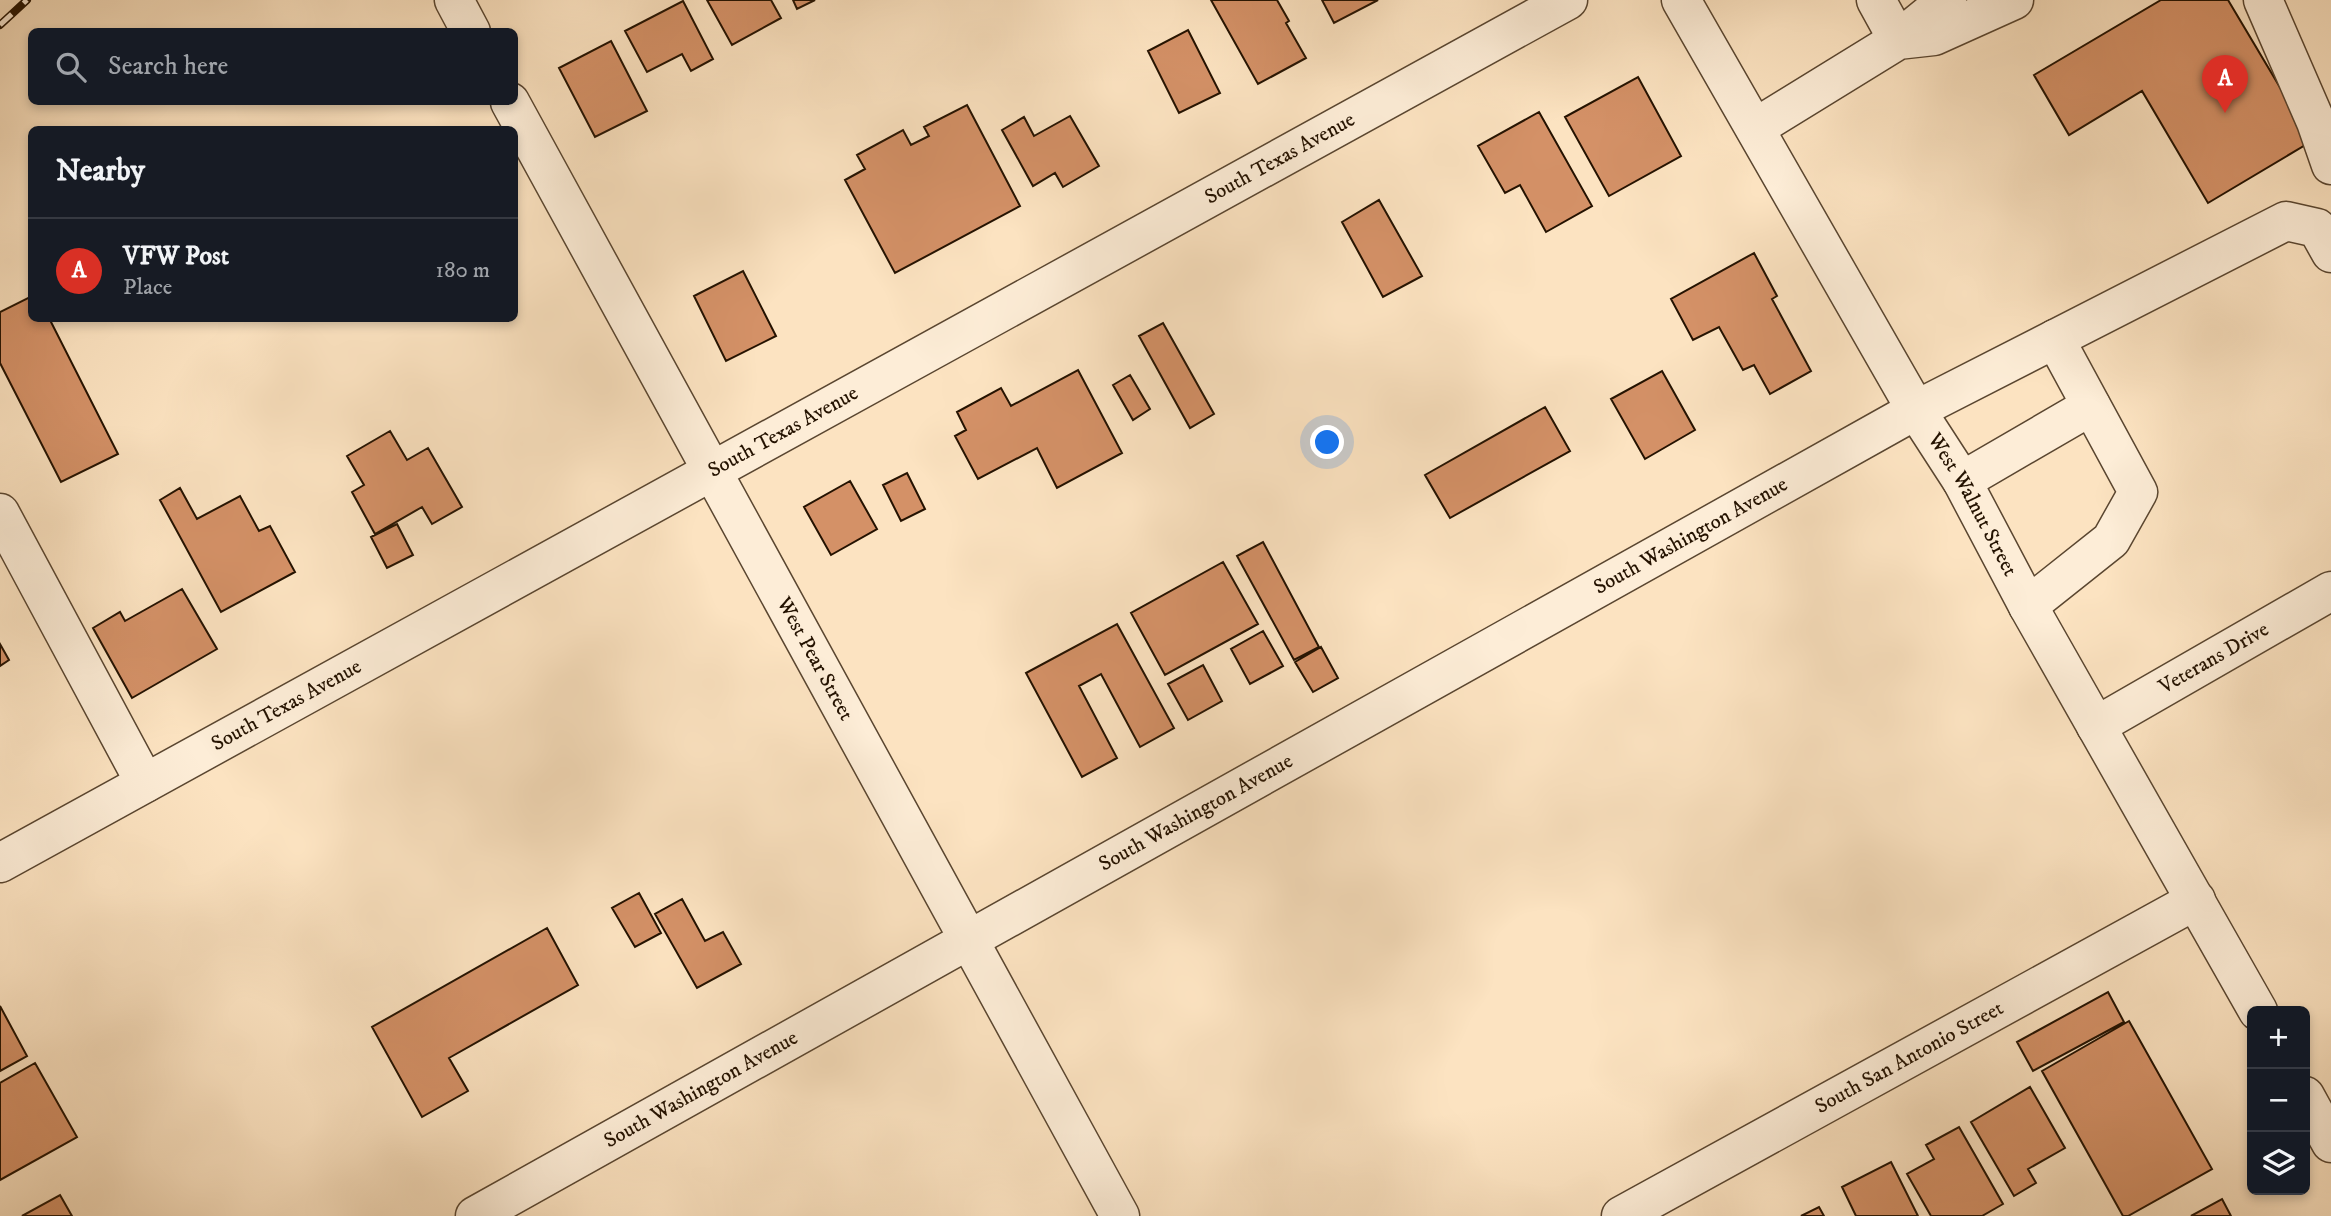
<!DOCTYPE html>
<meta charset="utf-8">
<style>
body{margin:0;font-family:"IM FELL DW Pica",serif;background:#20242c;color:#f1f3f6}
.controls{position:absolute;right:21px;bottom:21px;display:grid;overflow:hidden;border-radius:10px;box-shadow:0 4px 10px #0003}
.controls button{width:63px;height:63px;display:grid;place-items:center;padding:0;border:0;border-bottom:2px solid #363941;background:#171b24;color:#f1f3f6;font:35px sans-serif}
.you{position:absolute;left:1328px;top:443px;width:24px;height:24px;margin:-18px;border:5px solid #fff;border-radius:50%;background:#1a73e8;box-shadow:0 0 0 10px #1a73e833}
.badge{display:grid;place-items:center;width:46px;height:46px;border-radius:50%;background:#d93025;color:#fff;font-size:23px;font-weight:700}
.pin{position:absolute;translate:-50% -58px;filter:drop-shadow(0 2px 4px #0008)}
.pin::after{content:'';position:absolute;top:37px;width:24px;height:21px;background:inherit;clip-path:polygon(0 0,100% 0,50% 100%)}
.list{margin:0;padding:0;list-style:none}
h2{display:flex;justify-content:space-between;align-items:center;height:91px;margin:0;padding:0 28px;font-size:30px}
h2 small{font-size:23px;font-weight:400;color:#9ea1a6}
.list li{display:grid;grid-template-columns:46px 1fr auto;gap:21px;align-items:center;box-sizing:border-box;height:105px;padding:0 28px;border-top:2px solid #363941}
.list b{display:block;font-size:26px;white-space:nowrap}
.list p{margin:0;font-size:23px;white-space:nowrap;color:#9ea1a6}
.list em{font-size:23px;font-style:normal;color:#9ea1a6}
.icon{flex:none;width:38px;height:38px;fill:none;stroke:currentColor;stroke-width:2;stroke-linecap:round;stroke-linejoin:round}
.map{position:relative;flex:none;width:2331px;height:1216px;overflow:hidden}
.search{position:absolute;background:#171b24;box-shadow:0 4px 10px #0003;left:28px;top:28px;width:490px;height:77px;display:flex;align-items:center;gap:18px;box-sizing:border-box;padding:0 24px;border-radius:10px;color:#9ea1a6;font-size:26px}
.panel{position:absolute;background:#171b24;box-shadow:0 4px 10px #0003;left:28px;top:126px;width:490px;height:196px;border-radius:10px}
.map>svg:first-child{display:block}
.building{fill:#d49167;stroke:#241200;stroke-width:2}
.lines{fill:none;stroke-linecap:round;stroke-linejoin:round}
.minor-casing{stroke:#5a4630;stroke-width:41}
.minor{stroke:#fdedd7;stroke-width:38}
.rail-casing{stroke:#241200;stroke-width:8}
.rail{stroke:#fdedd7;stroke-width:5;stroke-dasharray:16;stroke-linecap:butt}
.labels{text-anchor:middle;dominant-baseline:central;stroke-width:5;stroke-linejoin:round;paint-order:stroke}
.street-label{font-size:21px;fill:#241200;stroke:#fdedd7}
</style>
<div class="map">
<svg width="2331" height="1216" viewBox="0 0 2331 1216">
<rect width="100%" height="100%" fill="#fce3c1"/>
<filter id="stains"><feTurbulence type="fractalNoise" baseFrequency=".00286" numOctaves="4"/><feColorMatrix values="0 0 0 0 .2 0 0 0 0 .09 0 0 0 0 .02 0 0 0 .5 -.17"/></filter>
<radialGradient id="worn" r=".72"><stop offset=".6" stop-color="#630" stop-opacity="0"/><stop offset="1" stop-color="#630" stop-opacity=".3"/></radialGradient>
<path class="building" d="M707,0H771L781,18L732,45Z
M793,0H815L797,9Z
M1211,0H1277L1289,21L1286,23L1306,58L1258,84Z
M1322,0H1378L1334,23Z
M2161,0H2228L2312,141L2208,203L2142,91L2069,135L2034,75Z
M683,1L713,59L691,71L682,54L647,72L625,31Z
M1188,30L1220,93L1179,113L1148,51Z
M611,41L647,111L595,137L559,68Z
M1638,77L1681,156L1609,196L1565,117Z
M967,105L1020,206L895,273L845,180L865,169L857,155L903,130L911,145L929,136L924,127Z
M1539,112L1592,206L1546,232L1520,185L1505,193L1478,146Z
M1070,116L1099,166L1063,187L1055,173L1033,186L1002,130L1024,117L1034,136Z
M1379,200L1422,276L1383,297L1342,222Z
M1754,253L1777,296L1772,299L1811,371L1770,394L1754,365L1743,370L1719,327L1693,340L1671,299Z
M743,271L776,336L726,361L694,296Z
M32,296V318H49L118,454L61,482L0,363V312Z
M1163,323L1214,414L1190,428L1139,336Z
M1078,370L1122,453L1057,488L1037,448L978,479L955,436L966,430L957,412L1001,388L1011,406Z
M1662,371L1695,430L1645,459L1611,399Z
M1130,375L1150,409L1133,420L1113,385Z
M1545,407L1570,451L1450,518L1425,475Z
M390,431L407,460L428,448L462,507L432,524L422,507L375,534L352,492L364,485L347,456Z
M907,473L925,509L901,521L883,485Z
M850,481L877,529L831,555L804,507Z
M180,488L197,519L240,496L259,531L270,526L295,572L221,612L160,500Z
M397,524L413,555L387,568L371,537Z
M1263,542L1319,647L1294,660L1237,556Z
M1223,562L1258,624L1165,675L1131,613Z
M182,589L217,649L132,698L93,628L120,612L125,621Z
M1117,624L1174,728L1140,747L1101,674L1079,686L1117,758L1082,777L1026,673Z
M1263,631L1283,666L1250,684L1231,649Z
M0,644L9,660L0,666Z
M1321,647L1338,678L1313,692L1295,662Z
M1203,665L1222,701L1188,720L1168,684Z
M639,893L661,933L635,947L612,908Z
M682,899L705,941L723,932L741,964L697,988L655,914Z
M547,928L578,985L449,1058L468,1091L422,1117L372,1027Z
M2108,992L2124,1022L2033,1071L2017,1042Z
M0,1006L27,1056L0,1071Z
M2129,1021L2212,1169L2128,1216H2123L2042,1071Z
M35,1063L77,1137L0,1180V1083Z
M2030,1087L2065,1148L2028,1169L2036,1183L2014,1196L1971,1122Z
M1959,1127L2003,1204L1982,1216H1931L1907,1174L1934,1159L1926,1145Z
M1891,1162L1918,1216H1856L1842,1187Z
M60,1195L72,1216H22Z
M2222,1199L2231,1216H2191Z
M1819,1207L1824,1216H1801Z"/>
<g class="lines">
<defs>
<g id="minor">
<path d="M454,0L471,32"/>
<path id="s1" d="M1681,0L1916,410L1962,481L2028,606L2258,1011"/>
<path d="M1876,0L1898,40L1947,0"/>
<path d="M2263,0L2316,122L2331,165"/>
<path id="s2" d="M510,102L1120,1216"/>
<path d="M1755,128L1898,40L1934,36L2014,0"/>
<path d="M1962,481L2091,406"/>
<path d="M0,513L145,783"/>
<path d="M2028,606L2111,540L2138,492L2055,339"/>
<path id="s3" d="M2096,726L2331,591"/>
<path id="s4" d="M0,863L1568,0"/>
<path d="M2305,1096L2331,1143"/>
<path id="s5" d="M475,1216L1916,410L2286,221L2317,228L2331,253"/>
<path id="s6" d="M1621,1216L2196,900"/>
</g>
</defs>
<use href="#minor" class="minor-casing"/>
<use href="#minor" class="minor"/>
<defs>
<path id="rail" d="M0,25L27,0"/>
</defs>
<use href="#rail" class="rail-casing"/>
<use href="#rail" class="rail"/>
</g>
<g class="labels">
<g class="street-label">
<text stroke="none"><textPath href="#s4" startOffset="1461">South Texas Avenue</textPath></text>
<text stroke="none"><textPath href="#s4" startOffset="894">South Texas Avenue</textPath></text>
<text stroke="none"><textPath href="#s1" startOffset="583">West Walnut Street</textPath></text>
<text stroke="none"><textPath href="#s5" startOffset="1393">South Washington Avenue</textPath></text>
<text stroke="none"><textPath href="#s2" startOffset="635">West Pear Street</textPath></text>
<text stroke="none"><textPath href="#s3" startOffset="136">Veterans Drive</textPath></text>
<text stroke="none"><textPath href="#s4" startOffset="327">South Texas Avenue</textPath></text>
<text stroke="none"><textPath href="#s5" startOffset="826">South Washington Avenue</textPath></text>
<text stroke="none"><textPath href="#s6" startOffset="329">South San Antonio Street</textPath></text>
<text stroke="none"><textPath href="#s5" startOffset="259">South Washington Avenue</textPath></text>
</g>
</g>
<rect width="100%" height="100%" filter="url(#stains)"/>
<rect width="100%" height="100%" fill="url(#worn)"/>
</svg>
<div class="controls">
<button>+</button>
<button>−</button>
<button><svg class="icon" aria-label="layers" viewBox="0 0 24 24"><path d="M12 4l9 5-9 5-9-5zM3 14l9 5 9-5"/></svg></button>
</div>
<div class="you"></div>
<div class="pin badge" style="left:2225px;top:113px">A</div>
<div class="search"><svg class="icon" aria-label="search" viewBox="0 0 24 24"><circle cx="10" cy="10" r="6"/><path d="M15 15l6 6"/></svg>Search here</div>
<section class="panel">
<h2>Nearby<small></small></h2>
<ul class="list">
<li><span class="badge">A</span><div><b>VFW Post</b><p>Place</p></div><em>180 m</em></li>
</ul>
</section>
</div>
